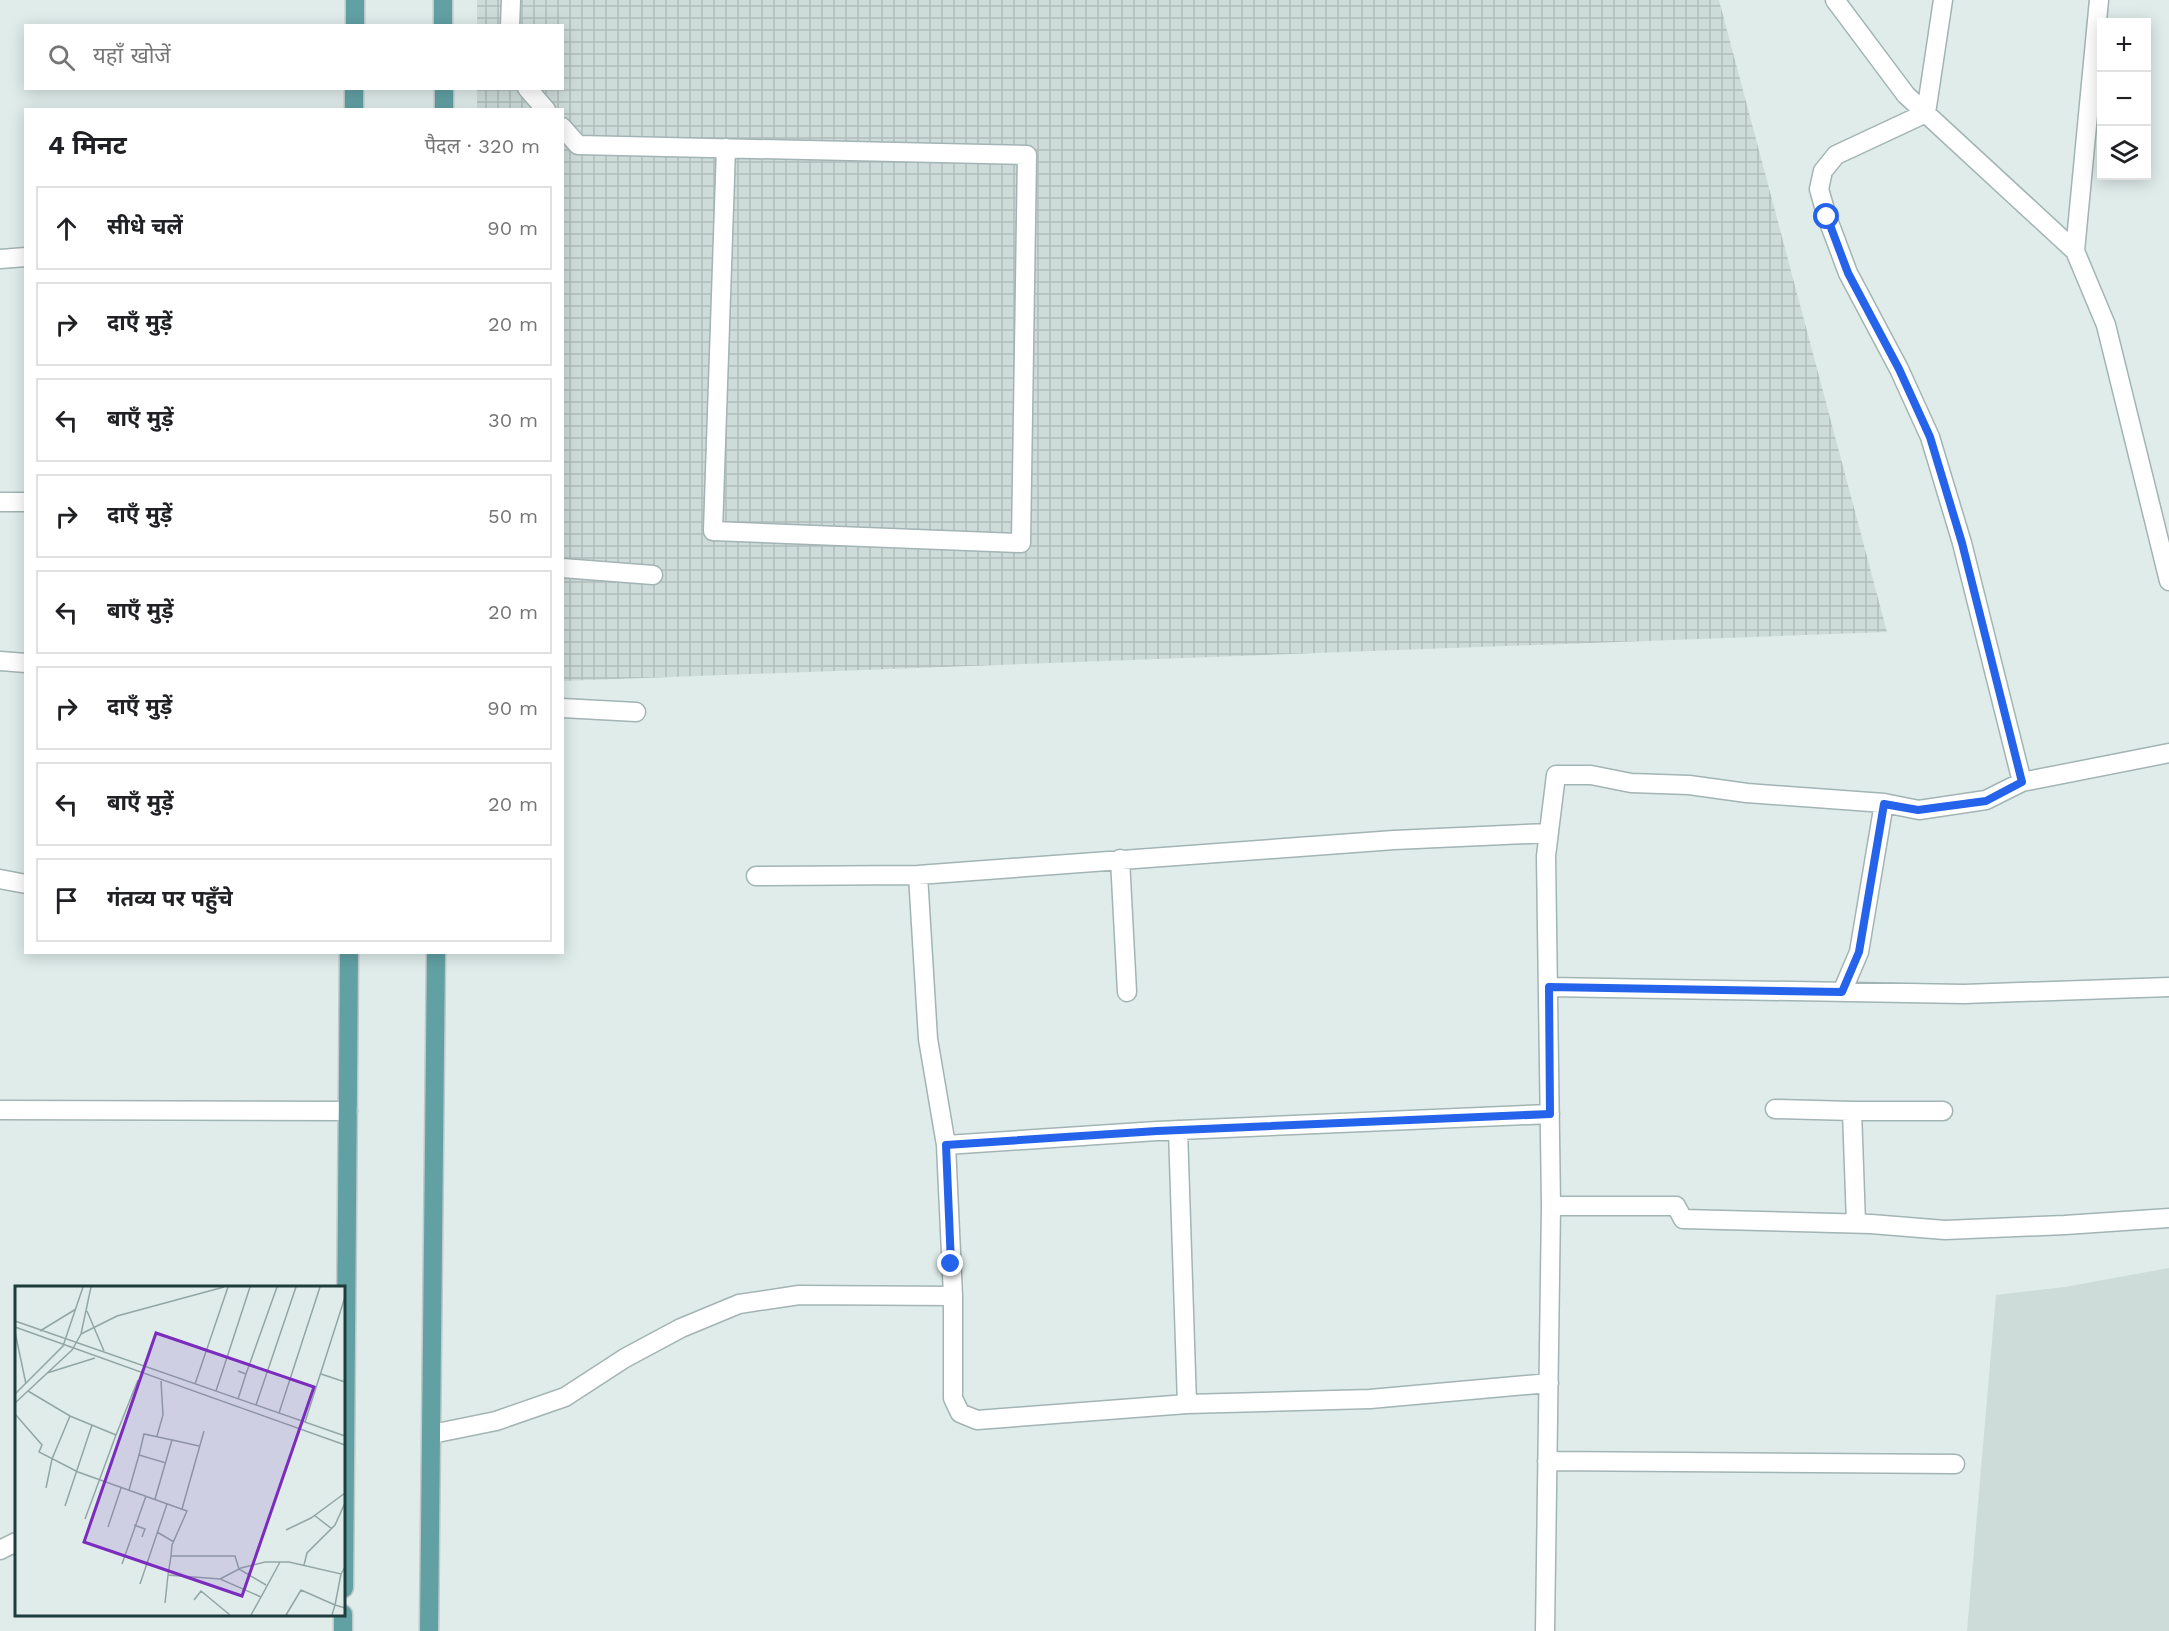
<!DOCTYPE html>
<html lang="hi">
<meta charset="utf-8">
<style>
body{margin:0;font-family:"Work Sans","Noto Sans Devanagari",sans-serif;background:#f2f2f2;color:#202124}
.controls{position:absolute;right:18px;top:18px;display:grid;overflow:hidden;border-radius:0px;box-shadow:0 3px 15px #0003}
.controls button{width:54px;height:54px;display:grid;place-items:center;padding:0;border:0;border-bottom:2px solid #e0e0e0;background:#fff;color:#202124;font:30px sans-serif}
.stop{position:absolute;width:18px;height:18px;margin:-14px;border:4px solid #2563eb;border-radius:50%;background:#fff}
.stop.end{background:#2563eb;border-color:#fff;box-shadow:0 2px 6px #0008}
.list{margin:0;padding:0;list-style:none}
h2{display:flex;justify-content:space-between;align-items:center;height:78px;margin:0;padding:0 24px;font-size:26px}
h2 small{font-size:20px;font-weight:400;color:#757577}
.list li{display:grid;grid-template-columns:39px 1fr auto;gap:18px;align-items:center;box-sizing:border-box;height:84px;margin:0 12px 12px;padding:0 12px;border:2px solid #e0e0e0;border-radius:0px}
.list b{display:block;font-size:22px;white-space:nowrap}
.list em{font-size:20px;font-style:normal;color:#757577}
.icon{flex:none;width:33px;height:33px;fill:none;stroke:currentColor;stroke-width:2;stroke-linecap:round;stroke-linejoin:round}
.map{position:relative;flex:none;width:2169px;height:1631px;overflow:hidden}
.search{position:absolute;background:#fff;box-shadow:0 3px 15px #0003;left:24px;top:24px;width:540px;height:66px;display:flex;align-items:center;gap:15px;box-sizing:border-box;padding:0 21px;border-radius:0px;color:#757577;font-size:22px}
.panel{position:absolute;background:#fff;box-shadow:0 3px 15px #0003;left:24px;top:108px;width:540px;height:846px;border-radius:0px}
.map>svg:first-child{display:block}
.built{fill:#cddbd9}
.industrial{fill:url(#industrial-grid)}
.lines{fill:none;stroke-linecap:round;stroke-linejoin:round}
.lane-casing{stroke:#a2b4b3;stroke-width:21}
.street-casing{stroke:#a2b4b3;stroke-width:21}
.primary-casing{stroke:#c0c8c9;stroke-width:21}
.lane{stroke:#fff;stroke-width:18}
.street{stroke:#fff;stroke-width:18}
.primary{stroke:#61a1a4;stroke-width:18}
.route{stroke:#2563eb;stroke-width:8}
.inset-road{fill:none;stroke:#92a6a5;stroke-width:1.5}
.view{fill:#7b2cbf;fill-opacity:0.15;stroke:#7b2cbf;stroke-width:3}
.inset-edge{fill:none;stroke:#1f3c3d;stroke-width:3}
</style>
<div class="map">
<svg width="2169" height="1631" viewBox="0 0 2169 1631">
<defs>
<pattern id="industrial-grid" width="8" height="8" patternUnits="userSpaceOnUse" patternTransform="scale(1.5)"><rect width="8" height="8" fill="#cddbd9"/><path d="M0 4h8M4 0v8" fill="none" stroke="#b0bdbb"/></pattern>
</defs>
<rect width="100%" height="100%" fill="#dfecea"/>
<path class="built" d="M2169,1268V1631H1967L1996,1295L2065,1287Z"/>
<path class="industrial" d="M477,0H1719L1887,632L563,681L562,110L477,109V89L562,88V26L477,25Z"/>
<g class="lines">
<defs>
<path id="lane" d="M510,26L511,0
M527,88L546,110
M562,127L578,145L1027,155L1021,543L713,531L726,148
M562,568L653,575
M562,708L636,712
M0,1550L16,1542"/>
<path id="street" d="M1835,0L1906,95L2075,251L2099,0
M1943,0L1926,113L1836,155L1823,171L1819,189L1827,217L1848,273L1899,369L1930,437L1962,543L2022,782L2169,753
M2075,251L2106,325L2169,581
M0,259L26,257
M0,502H26
M0,661L26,663
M1120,859L1127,992
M918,875L928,1039L946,1145L1157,1131L1550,1114
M756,876L918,875L1394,840L1549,833
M0,879L26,884
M1549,987L1964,994L2169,987
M1842,992L1859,952L1884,803
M1775,1109L1852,1111
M0,1110L348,1111
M946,1145L953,1296V1398L960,1413L977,1420L1187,1404L1178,1130
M1551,1206H1676L1683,1219L1871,1224L1945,1230L2065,1225L2169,1218
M1856,1223L1852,1111H1943
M1187,1404L1370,1399L1549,1383
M432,1434L496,1421L565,1397L625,1358L681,1328L739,1304L799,1295L953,1296
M1547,1461L1955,1464
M1545,1631L1551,1206L1546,856L1556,775H1591L1631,783L1689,785L1747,793L1884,803L1919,810L1986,800L2022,782"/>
<path id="primary" d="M443,0V26
M355,26V0
M354,110V88
M444,110V88
M344,1588L349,952
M343,1631V1614
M429,1631L436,952"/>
</defs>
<use href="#lane" class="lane-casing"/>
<use href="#street" class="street-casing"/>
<use href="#primary" class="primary-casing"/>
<use href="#lane" class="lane"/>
<use href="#street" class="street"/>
<use href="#primary" class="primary"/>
</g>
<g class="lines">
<path class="route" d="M951,1264L946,1145L1157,1131L1550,1114L1549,987L1842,992L1859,952L1884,804L1918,810L1986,801L2022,782L1962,543L1930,437L1899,369L1848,273L1827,217"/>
</g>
<g transform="translate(15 1286)">
<rect width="330" height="330" fill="#dfecea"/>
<path class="inset-road" d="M72,25L89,65M0,35L330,150M0,41L330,159M25,45L61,23M0,46L11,98M66,48L102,30L209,1M32,87L80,72M231,88L262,1M306,88L330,96M180,98L213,1M13,105L55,130L101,149L70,233M201,105L235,1M0,108L48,60L68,1M223,113L231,88L223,85M0,117L57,64L66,48L76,1M241,119L281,1M264,127L305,1M0,128L27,159L24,166L63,186L172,225L157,259L156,270M290,136L330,11M101,149L123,94M142,150L148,129L146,95M151,177L124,169L129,148L157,154M31,202L37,173L55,130M114,204L124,169M140,213L157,154L184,160M50,220L77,139M167,223L189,145M299,229L317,243M119,239L130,243L127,251M93,241L106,202M271,244L296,232L330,207M142,246L159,256M265,276L246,311L205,293L226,282L250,276H274L326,288L330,281M107,278L131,210M289,279L292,267L320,239L330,217M326,288L320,319L330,322M205,293L153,289L156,270H220L224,283L251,299M125,298L152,218M179,314L186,305L215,329M150,317L153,289M236,329L246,311M271,329L286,304L320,319L317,329"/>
<path class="view" d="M141,47L299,101L227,310L69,256Z"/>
<rect width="330" height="330" class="inset-edge"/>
</g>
</svg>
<div class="controls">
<button>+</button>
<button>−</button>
<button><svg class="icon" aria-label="layers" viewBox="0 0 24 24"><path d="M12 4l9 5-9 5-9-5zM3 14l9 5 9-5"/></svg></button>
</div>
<div class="stop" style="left:1827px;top:217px"></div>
<div class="stop end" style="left:951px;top:1264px"></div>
<div class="search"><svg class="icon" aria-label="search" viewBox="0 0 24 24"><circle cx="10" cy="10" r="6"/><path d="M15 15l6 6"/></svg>यहाँ खोजें</div>
<section class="panel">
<h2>4 मिनट<small>पैदल · 320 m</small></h2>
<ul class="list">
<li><svg class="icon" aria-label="ahead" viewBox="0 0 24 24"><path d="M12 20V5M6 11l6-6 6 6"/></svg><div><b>सीधे चलें</b></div><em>90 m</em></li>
<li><svg class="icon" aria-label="right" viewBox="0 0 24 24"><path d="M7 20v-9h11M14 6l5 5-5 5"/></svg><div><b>दाएँ मुड़ें</b></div><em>20 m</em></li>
<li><svg class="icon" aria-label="left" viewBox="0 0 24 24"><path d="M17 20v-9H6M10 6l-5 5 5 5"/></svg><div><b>बाएँ मुड़ें</b></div><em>30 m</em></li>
<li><svg class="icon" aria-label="right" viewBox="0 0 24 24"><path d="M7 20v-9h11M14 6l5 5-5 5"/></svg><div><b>दाएँ मुड़ें</b></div><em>50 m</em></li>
<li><svg class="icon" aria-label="left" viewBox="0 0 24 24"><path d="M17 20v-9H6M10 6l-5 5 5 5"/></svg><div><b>बाएँ मुड़ें</b></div><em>20 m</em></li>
<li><svg class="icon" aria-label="right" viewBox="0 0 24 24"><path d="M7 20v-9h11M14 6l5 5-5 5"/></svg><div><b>दाएँ मुड़ें</b></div><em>90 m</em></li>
<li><svg class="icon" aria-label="left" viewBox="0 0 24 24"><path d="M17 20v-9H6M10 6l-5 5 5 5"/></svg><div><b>बाएँ मुड़ें</b></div><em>20 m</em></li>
<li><svg class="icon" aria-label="arrive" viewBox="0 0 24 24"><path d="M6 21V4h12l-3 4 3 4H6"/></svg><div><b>गंतव्य पर पहुँचे</b></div></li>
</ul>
</section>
</div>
